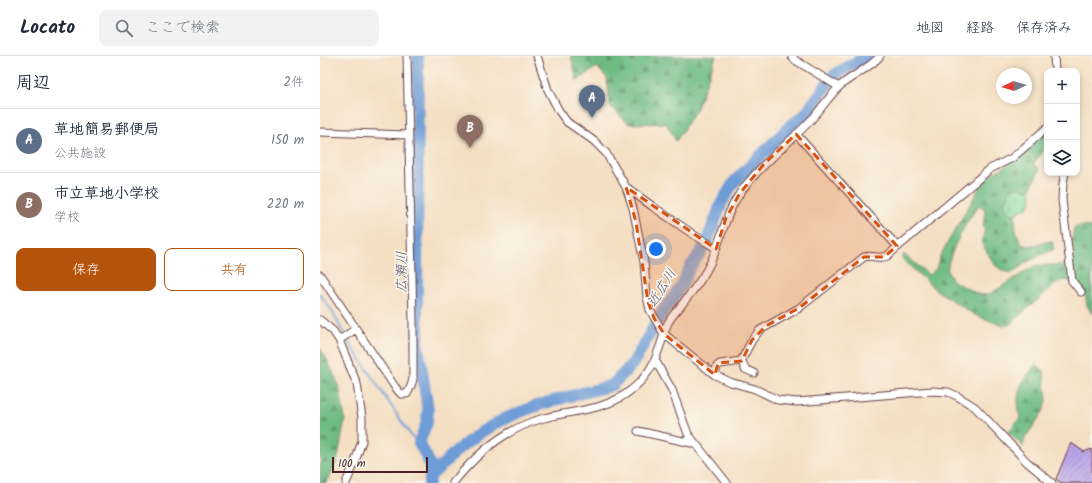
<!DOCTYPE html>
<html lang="ja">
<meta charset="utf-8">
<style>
body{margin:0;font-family:Kalam,"Klee One",sans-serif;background:#f2f2f3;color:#1f2937}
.controls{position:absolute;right:12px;top:12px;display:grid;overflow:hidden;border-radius:8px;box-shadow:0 2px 6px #0003}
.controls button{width:36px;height:36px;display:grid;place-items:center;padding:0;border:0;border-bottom:1px solid #e0e1e3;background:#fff;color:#1f2937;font:20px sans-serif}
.compass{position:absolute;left:676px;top:12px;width:36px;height:36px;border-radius:50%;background:#fff;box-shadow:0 2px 6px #0003;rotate:266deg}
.scale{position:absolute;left:12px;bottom:10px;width:96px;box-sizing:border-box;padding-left:4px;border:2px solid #4a1f2b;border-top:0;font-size:11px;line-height:14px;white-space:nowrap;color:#4a1f2b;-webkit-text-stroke:3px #fbf7ec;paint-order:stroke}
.you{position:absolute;left:336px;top:193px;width:14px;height:14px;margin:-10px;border:3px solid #fff;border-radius:50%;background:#1a73e8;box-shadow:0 0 0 6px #1a73e833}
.badge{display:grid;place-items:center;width:26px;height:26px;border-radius:50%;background:#b45309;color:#fff;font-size:13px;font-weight:700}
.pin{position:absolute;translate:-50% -33px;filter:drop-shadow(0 1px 2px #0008)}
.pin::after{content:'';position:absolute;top:21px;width:14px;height:12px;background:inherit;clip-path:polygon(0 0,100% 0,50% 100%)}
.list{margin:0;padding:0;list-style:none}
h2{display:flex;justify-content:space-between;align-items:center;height:52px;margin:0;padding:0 16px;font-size:17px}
h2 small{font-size:13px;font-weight:400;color:#747a83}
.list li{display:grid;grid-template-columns:26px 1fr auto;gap:12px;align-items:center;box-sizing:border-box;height:64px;padding:0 16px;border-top:1px solid #e0e1e3}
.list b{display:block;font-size:15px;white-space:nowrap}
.list p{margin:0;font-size:13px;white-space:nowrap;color:#747a83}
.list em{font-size:13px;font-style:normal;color:#747a83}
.actions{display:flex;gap:8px;padding:12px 16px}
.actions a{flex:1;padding:9px 0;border:1px solid #b45309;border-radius:8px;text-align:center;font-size:14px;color:#b45309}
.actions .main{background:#b45309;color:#fff}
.icon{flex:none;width:22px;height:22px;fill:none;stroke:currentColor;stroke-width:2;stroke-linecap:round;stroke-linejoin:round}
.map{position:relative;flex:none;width:772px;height:427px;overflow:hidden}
header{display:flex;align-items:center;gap:24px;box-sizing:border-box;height:56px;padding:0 20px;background:#fff;border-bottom:1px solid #e0e1e3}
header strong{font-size:19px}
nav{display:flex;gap:22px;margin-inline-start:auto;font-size:14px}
.search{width:280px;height:36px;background:#f2f2f3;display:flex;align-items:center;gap:10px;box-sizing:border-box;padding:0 14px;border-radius:8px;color:#747a83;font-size:15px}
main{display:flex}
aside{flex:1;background:#fff}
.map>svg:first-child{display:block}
.forest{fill:url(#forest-firs);stroke:#5c6d58}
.cemetery{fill:url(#cemetery-stones);stroke:#6a7d64}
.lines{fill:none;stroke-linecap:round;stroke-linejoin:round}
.stream{stroke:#6e9cd6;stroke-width:2}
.river{stroke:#6e9cd6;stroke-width:12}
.building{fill:url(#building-hatch)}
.minor-casing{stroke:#643c42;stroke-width:9}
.minor{stroke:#fff;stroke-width:7}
.marked{fill:#d8530f;fill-opacity:0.2;stroke:#d8530f;stroke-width:3;stroke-dasharray:8 5;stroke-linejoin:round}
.labels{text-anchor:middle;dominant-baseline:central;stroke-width:3;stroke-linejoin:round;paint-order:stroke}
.water-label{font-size:14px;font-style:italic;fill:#58516f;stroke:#fbf7ec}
</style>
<header>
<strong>Locato</strong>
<div class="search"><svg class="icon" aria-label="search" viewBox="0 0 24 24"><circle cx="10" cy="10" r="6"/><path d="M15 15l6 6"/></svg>ここで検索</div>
<nav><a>地図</a><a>経路</a><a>保存済み</a></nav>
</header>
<main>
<aside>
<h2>周辺<small>2件</small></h2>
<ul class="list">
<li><span class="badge" style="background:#5c6f8a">A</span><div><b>草地簡易郵便局</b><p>公共施設</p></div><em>150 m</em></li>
<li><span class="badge" style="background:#8d6e63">B</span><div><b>市立草地小学校</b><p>学校</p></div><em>220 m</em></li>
</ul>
<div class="actions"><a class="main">保存</a><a>共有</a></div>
</aside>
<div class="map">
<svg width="772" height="427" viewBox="0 0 772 427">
<defs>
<pattern id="forest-firs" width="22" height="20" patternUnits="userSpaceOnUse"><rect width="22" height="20" fill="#6ebb84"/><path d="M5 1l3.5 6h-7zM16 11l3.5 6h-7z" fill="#5c976c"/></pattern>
<pattern id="cemetery-stones" width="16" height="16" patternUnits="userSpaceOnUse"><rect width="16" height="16" fill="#89db9c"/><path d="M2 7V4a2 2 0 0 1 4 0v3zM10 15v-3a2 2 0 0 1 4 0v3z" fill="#78bc87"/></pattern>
<pattern id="building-hatch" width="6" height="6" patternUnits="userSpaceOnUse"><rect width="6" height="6" fill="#bca6ec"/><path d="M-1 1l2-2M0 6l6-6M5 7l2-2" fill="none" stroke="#9b87bf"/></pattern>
</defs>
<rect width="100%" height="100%" fill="#fbf7ec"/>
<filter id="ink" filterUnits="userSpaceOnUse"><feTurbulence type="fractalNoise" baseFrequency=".025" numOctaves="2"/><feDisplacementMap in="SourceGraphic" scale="8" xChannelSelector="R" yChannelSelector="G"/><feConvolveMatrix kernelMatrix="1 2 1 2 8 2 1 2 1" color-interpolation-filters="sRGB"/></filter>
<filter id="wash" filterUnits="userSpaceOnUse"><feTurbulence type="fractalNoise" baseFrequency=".012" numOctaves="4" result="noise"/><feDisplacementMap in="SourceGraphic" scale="16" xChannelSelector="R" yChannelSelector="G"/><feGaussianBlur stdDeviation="0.9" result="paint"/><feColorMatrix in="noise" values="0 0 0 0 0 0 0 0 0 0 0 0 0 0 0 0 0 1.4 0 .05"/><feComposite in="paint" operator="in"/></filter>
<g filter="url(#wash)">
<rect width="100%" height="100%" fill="#f4dfc3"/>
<path class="forest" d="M251,0H396L377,52L356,85L346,67L309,68L290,50L287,22L277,11L257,25Z
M727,74V91L713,108L720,113L710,133L705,134L703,132H691L689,156L695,158L696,175L701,188L708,190L732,185L734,193L707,206L692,217L683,215L675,209L661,186L665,174L663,172L665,153L659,149C647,164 629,196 627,215L633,225L660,239L670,238L716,209H746L754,201L752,183L754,172L761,170L772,171V258L767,249L764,232L747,224L739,225L689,269L683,270L655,259L616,234L582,203L584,198L609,219L616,213L620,200L660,131L669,120L687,109L710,88Z
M0,292L8,305L19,330L25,363L18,401L9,423L6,427H0Z
M716,308L724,315L727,344L723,356L705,382L703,391L688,376L700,362C695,333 699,331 716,308Z"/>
<path class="cemetery" d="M698,131L703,132L705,134L710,133L712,144L707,153L701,154L695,158L689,156L685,149L691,132Z"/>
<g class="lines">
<path class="stream" d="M0,238L12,255L24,278
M26,282L92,381L99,387"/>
<path class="river" d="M98,0L97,256L98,290L108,354L107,366L99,387C107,401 114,410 109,427
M112,418C119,413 125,406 132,399C141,391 152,382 163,375C200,351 243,342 286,331L292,329L303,318L313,307L343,255L362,229L369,213L385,190L402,146L414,126L470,70L484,60L512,21L519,16L547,0"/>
</g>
<g id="blocks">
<path class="building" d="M751,387L764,396L772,393V427H741L736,423Z"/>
</g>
</g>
<g filter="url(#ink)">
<use href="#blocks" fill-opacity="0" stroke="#643c42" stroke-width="1"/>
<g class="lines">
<defs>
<path id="minor" d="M217,0L228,34L239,55L247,66L274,85L286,97L306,131L313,152L324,206L327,241L330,254L344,278L395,319L410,326L435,333L458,344L477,346L612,335L628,336L637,340L655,351L707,406L732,427
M473,0L472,1L475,4L519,31
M734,0L735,15
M0,76L88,79
M476,78L577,190
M745,117L743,127L742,144L752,225L761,236
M306,131L332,150L374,179L396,192
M0,219L75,331L81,338H87L91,330L93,323V265L87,0
M0,264L13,275L19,284L37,328L42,362V385L35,406L26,427
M19,284L36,273
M335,304L352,334L368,378L407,427
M422,305L425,313L434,317
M395,319L397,310L400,308L421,305L432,284L440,274L479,252L544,201C552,198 559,204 567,200L670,113L692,102L727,72
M318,375L376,388
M133,427C157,397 186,372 224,362C254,354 286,355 311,334C324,324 334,309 339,293C342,285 344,277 347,269C350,262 355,257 360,251C369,239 379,228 386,215C401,190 403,161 420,137C440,109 466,90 489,66C500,55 508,41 520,30C532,19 549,13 560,0"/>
</defs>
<use href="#minor" class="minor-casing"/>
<use href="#minor" class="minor"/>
</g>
</g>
<path class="marked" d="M476,78L577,190L564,201H544L479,252L446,270L432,284L422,305L398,307L395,319L344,278L334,262L328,246L316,166L306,131L396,193L406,162L420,137L444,108Z"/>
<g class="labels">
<g class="water-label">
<text transform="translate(82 216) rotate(-90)">広瀬川</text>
<text transform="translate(342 232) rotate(-58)">近広川</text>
</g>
</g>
</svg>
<div class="controls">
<button>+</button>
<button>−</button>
<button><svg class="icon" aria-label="layers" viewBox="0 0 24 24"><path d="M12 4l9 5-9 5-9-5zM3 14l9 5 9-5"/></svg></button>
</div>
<svg class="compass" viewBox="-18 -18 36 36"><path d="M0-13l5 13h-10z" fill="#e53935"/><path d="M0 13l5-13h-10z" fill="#747a83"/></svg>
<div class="scale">100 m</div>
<div class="you"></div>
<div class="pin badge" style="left:272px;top:62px;background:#5c6f8a">A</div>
<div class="pin badge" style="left:150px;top:92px;background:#8d6e63">B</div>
</div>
</main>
